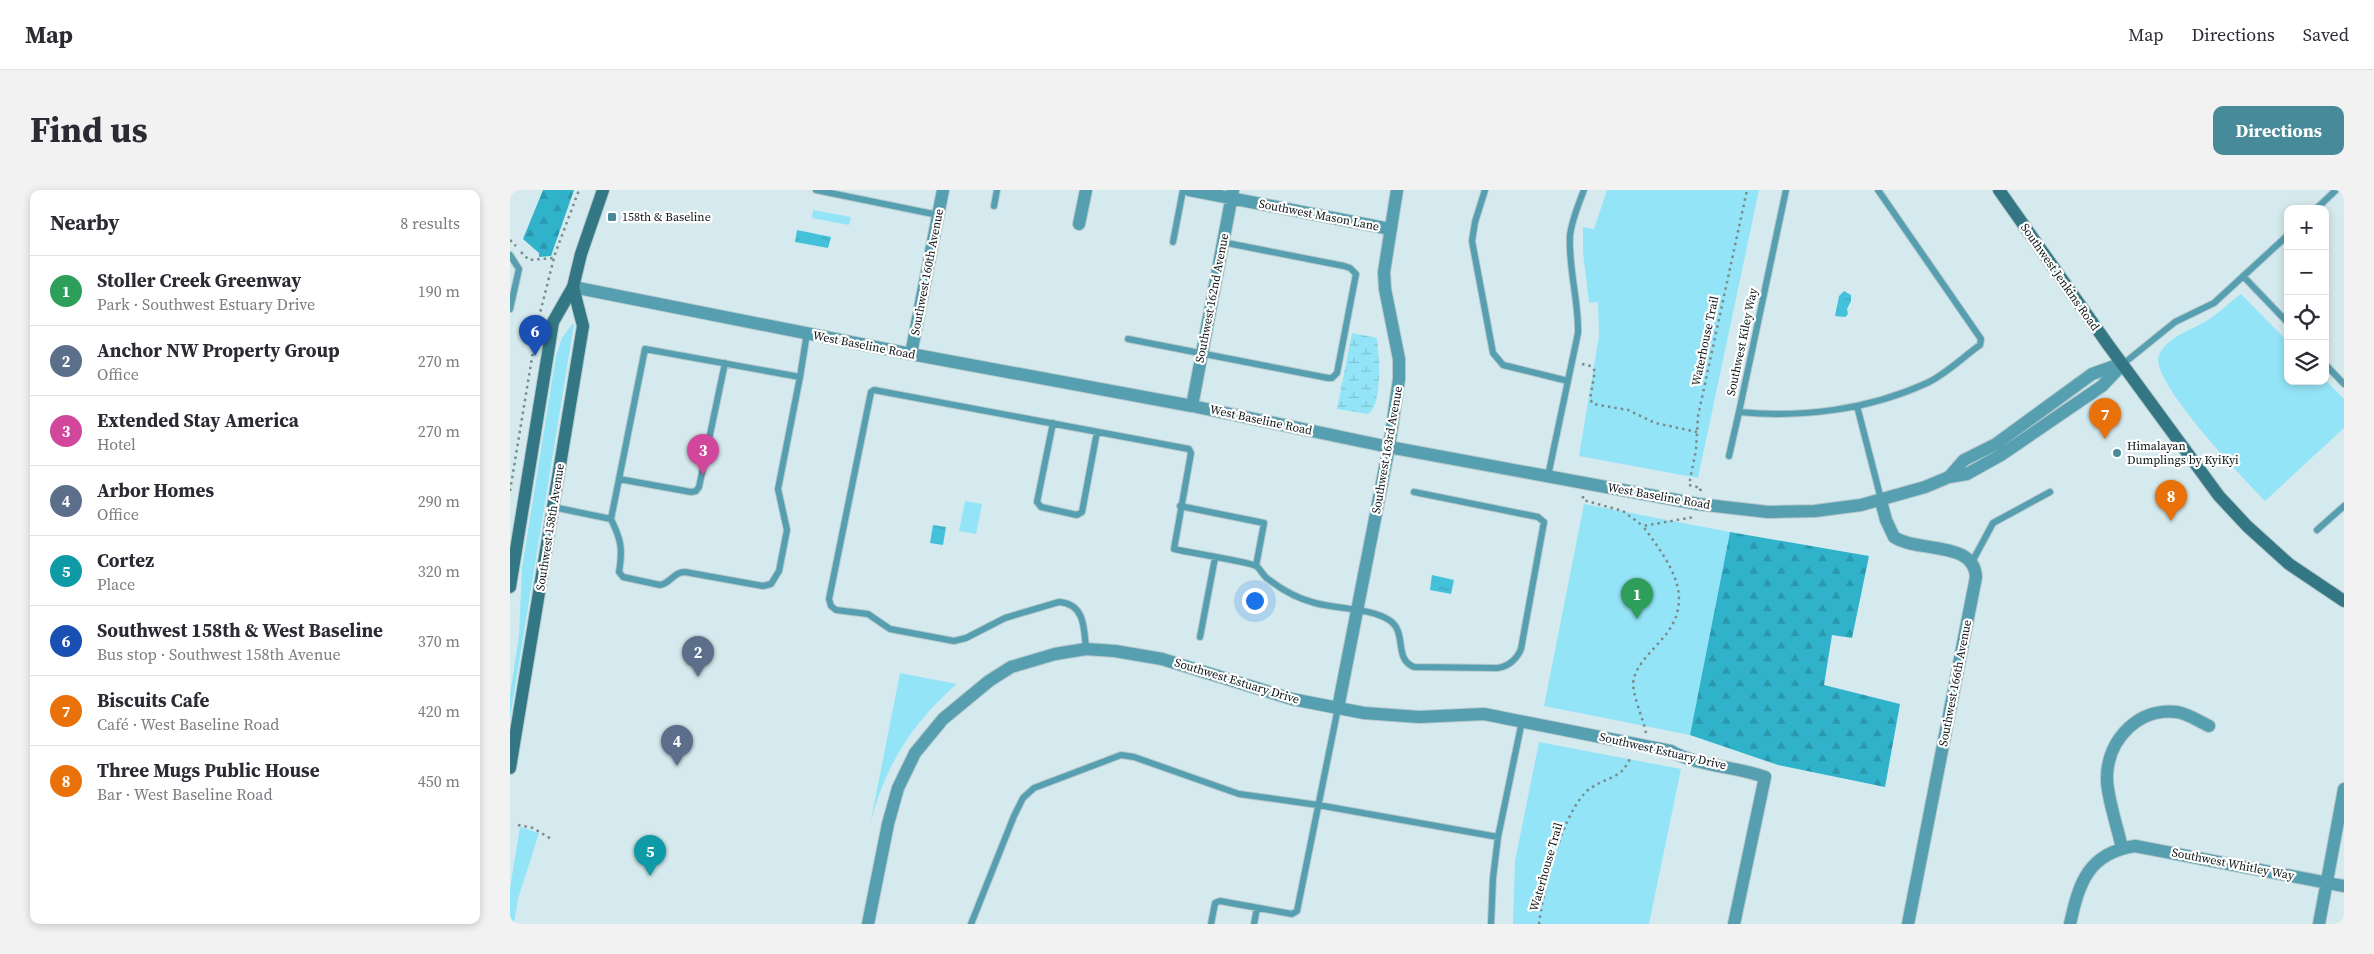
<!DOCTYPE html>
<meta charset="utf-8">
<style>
body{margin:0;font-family:"Source Serif 4",serif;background:#f2f2f3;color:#2b2b33}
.controls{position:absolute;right:15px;top:15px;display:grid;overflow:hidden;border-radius:10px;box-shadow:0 2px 8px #0003}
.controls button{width:45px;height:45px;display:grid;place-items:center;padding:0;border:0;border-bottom:1px solid #e1e1e2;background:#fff;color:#2b2b33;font:25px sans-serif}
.you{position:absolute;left:744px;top:410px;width:18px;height:18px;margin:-12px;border:4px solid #fff;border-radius:50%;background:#1a73e8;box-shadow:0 0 0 8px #1a73e833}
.badge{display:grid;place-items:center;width:32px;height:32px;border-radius:50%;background:#478b9a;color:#fff;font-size:16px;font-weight:700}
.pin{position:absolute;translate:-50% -41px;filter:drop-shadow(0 1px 2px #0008)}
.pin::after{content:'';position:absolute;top:26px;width:18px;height:15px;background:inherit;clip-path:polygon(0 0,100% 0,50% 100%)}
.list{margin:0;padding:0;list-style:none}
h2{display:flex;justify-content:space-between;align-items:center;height:65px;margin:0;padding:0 20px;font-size:21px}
h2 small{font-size:16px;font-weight:400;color:#7c7c81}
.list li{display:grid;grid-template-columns:32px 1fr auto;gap:15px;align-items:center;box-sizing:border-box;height:70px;padding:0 20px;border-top:1px solid #e1e1e2}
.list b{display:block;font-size:19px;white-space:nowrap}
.list p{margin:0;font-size:16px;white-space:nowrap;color:#7c7c81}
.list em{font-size:16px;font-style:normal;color:#7c7c81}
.icon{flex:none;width:28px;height:28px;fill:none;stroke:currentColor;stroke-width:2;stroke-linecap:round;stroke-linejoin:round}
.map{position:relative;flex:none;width:1834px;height:734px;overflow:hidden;border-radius:10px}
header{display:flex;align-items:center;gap:30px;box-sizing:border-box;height:70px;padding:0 25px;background:#fff;border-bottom:1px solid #e1e1e2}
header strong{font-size:24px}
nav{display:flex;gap:28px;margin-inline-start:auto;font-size:18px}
.intro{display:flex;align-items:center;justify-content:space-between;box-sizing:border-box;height:120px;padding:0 30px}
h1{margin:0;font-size:35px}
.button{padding:12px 22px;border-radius:10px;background:#478b9a;color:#fff;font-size:18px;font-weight:700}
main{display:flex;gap:30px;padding:0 30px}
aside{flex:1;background:#fff;border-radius:10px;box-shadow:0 2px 8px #0003}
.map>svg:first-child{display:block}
.green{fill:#94e4f7}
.forest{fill:url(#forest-firs)}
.wetland{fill:url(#wetland-marsh)}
.water{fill:url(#water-ripples)}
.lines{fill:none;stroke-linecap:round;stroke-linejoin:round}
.service-casing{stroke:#b5c8cb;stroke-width:8}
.minor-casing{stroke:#b5c8cb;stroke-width:14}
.tertiary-casing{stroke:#b5c8cb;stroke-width:14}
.secondary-casing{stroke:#b5c8cb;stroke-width:14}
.path{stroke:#7b8a8c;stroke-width:2.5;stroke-dasharray:2.5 4;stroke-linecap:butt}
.service{stroke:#559fb0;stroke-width:6}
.minor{stroke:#559fb0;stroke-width:12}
.tertiary{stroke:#559fb0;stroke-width:12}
.secondary{stroke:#337684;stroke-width:12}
.poi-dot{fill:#478b9a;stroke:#fff;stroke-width:2}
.labels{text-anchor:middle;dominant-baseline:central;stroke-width:4.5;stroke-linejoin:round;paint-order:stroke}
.street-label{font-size:12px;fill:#0c1314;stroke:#fff}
.poi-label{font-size:12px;fill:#0c1314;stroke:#fff;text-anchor:start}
</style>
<header>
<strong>Map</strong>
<nav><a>Map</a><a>Directions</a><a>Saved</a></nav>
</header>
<div class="intro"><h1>Find us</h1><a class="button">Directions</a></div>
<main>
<aside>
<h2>Nearby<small>8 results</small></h2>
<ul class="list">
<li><span class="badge" style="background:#2e9e5b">1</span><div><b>Stoller Creek Greenway</b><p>Park · Southwest Estuary Drive</p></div><em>190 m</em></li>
<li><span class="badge" style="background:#5c6f8a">2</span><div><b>Anchor NW Property Group</b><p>Office</p></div><em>270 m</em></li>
<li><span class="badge" style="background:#d1479c">3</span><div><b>Extended Stay America</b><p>Hotel</p></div><em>270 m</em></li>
<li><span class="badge" style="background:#5c6f8a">4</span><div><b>Arbor Homes</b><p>Office</p></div><em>290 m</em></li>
<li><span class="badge" style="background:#0f9aa8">5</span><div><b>Cortez</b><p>Place</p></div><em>320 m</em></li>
<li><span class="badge" style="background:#1a4fb4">6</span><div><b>Southwest 158th &amp; West Baseline</b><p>Bus stop · Southwest 158th Avenue</p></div><em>370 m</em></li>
<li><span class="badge" style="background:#e8710a">7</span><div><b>Biscuits Cafe</b><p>Café · West Baseline Road</p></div><em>420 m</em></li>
<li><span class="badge" style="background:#e8710a">8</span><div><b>Three Mugs Public House</b><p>Bar · West Baseline Road</p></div><em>450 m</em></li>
</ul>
</aside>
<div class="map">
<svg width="1834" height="734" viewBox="0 0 1834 734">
<defs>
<pattern id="forest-firs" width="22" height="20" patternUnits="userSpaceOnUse" patternTransform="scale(1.25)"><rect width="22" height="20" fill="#30b2cb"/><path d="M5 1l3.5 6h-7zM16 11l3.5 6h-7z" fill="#2998ad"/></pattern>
<pattern id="wetland-marsh" width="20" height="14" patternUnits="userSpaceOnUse" patternTransform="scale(1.25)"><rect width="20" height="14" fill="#94e4f7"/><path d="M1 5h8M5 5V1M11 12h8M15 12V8" fill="none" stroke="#7ec3d3"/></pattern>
<pattern id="water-ripples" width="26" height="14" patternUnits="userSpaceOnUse" patternTransform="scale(1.25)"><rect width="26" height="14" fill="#44c1da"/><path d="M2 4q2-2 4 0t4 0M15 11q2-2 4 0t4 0" fill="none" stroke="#3aa5ba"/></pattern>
</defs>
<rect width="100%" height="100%" fill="#d5eaee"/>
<path class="green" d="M1097,0H1249L1188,288L1069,266L1089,146L1088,112L1079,113L1073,62V37L1084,39Z
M303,20L341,27L339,35L302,28Z
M1731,104L1778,152V191L1815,190L1834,209V238L1755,311C1736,291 1638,190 1649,165C1658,146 1682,140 1698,130C1710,122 1720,112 1731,104Z
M63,133L64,134L0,528V505L9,445L12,378L46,166L52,148Z
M455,311L472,314L466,344L449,341Z
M1074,314L1220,342L1180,545L1034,516Z
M390,483L447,494C402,532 374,578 360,635Z
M1029,552L1171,579L1139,734H1003L1005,671Z
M10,637L29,643L8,709L4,734H0V698Z"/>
<path class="forest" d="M33,0H64L41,66L29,67V63L13,49Z
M1220,342L1359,366L1342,448L1322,445L1314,495L1390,514L1375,597L1268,575L1180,545Z"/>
<path class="wetland" d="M842,143L867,148C869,164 873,215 858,224L827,219Z"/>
<path class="water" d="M287,40L321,47L318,58L285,52Z
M1334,101L1341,105V111L1337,119L1338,124L1335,127L1325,126L1329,106Z
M423,335L436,337L433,355L420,353Z
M922,385L944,390L941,404L920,400Z"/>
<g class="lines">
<defs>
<path id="service" d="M306,0L428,25
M975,0L965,32L962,51L983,163L993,175L1058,191
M1276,0L1229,222C1292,228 1358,220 1417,193C1436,184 1453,167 1470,155L1471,149L1368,0
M484,16L487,0
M1806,19L1826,0
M663,52L673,0
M0,65L9,79L0,119
M1733,86L1778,133
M618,149L818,188H822L827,183L846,84L840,78L834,76L712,52
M1613,174L1665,132L1704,113L1778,45
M1815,174L1834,194
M290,187L297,143
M1347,216L1371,309
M543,233L527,312L531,317L567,325L572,322L587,242
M1219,266L1229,222
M1038,286L1068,143C1069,111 1058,78 1060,45C1062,30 1068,15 1074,0
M109,289L181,302L186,301L189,297L215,173
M670,316L754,333L746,376
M43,317L101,329L135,159L290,187L268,299L277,340L269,381L261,394L253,396L175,382C163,382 161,393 150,395L113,387L109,382C113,358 111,350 101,329
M1807,340L1834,316
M1462,372L1483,333L1540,302
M690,447L705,368
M576,459C574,438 575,414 549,412L495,428L456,448L444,451L380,439L358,424L326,420L321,416L319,409L361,202L364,200L679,259L681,263L664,359C675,362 741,372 746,376C750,378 753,386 758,389C772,400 789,409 805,413C827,419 861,418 879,430C898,442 883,469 904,477L987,478C998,477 1007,469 1011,459L1034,332L1028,327L904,302
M461,734L504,626L513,608L524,598L611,565L624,567L729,604L808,615L988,647
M701,734L705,713L710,711L782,724L787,721L828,518
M744,734L747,718
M981,734L983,688L988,647L1012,531"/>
<path id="minor" d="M679,0L880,39
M569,34L576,0
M401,164L433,0
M682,216L723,0
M1371,311L1376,330L1384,347C1408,363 1464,350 1466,387L1398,734
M828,518L879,257L889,189V169L875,99L874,82L887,0
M1612,658C1608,639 1596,604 1597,586C1598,549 1629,517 1667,522C1677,523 1690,532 1699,536
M358,734L378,634L388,598L405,563L433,529L479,491L501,477L545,464L576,459L605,461L652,469L782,509L828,518L854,523L909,527L974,524L1161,561C1186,576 1225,576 1255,587L1224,734
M1560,734C1569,693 1578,663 1625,656L1834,696
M1809,734L1834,599"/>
<path id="tertiary" d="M63,97L401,164L682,216L879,257L1188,314L1258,322L1305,321L1351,315L1415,297L1439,287L1457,284L1491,265L1592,196L1613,174
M1439,287L1454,270L1486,254L1582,184L1610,174"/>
<path id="secondary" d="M1489,0L1599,156L1709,306L1737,336L1779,374L1834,411
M0,397L43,132L63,97L71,64L93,0
M0,578L73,136L63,97"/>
</defs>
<use href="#service" class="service-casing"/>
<use href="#minor" class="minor-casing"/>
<use href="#tertiary" class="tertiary-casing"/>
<use href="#secondary" class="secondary-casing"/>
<path class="path" d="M0,50L6,56
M11,62L19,70L44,68
M1072,174L1081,176L1085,181L1080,209L1083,214L1118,220L1145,233L1187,242
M0,301L28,131L45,64L69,0
M1190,301L1191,298L1179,295L1186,260L1188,226L1237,0
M1073,306V310L1113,321L1133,336
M1136,543C1133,527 1120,501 1124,488C1128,473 1144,459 1153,448C1188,407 1158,371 1133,336L1184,327
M8,635L23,638L43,650
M1029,734C1033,699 1051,630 1074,604C1084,592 1103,590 1113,580C1116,576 1119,571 1121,567"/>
<use href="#service" class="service"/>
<use href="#minor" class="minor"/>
<use href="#tertiary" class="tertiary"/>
<use href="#secondary" class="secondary"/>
</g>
<g class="poi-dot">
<rect x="97" y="22" width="10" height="10" rx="2.5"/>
<circle cx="1607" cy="263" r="5"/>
</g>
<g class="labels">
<g class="street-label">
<text transform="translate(809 25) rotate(11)">Southwest Mason Lane</text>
<text transform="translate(417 82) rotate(-79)">Southwest 160th Avenue</text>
<text transform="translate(1550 87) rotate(55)">Southwest Jenkins Road</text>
<text transform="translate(702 108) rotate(-79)">Southwest 162nd Avenue</text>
<text transform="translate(1195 151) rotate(-78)">Waterhouse Trail</text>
<text transform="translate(1232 152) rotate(-78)">Southwest Kiley Way</text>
<text transform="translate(354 155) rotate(11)">West Baseline Road</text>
<text transform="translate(751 230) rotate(12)">West Baseline Road</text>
<text transform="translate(877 260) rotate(-80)">Southwest 163rd Avenue</text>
<text transform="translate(1149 306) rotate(10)">West Baseline Road</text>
<text transform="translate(40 337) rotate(-81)">Southwest 158th Avenue</text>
<text transform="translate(727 491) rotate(17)">Southwest Estuary Drive</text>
<text transform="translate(1445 493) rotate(-79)">Southwest 166th Avenue</text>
<text transform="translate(1153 561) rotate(13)">Southwest Estuary Drive</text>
<text transform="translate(1723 674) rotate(11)">Southwest Whitley Way</text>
<text transform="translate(1036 677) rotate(-74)">Waterhouse Trail</text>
</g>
<g class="poi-label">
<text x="112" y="27">158th &amp; Baseline</text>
<text x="1617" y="256">Himalayan<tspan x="1617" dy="14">Dumplings by KyiKyi</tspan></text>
</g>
</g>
</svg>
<div class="controls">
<button>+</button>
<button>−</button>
<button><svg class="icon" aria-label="locate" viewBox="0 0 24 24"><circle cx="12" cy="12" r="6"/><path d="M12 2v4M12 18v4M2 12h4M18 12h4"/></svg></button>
<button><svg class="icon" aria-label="layers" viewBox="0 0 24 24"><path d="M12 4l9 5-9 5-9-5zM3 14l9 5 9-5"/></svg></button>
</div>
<div class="you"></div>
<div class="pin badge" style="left:1127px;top:429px;background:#2e9e5b">1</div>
<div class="pin badge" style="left:188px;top:487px;background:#5c6f8a">2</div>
<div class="pin badge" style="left:193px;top:285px;background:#d1479c">3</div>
<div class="pin badge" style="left:167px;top:576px;background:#5c6f8a">4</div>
<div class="pin badge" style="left:140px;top:686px;background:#0f9aa8">5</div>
<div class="pin badge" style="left:25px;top:166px;background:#1a4fb4">6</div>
<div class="pin badge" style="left:1595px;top:249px;background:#e8710a">7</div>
<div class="pin badge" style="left:1661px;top:331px;background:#e8710a">8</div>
</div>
</main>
